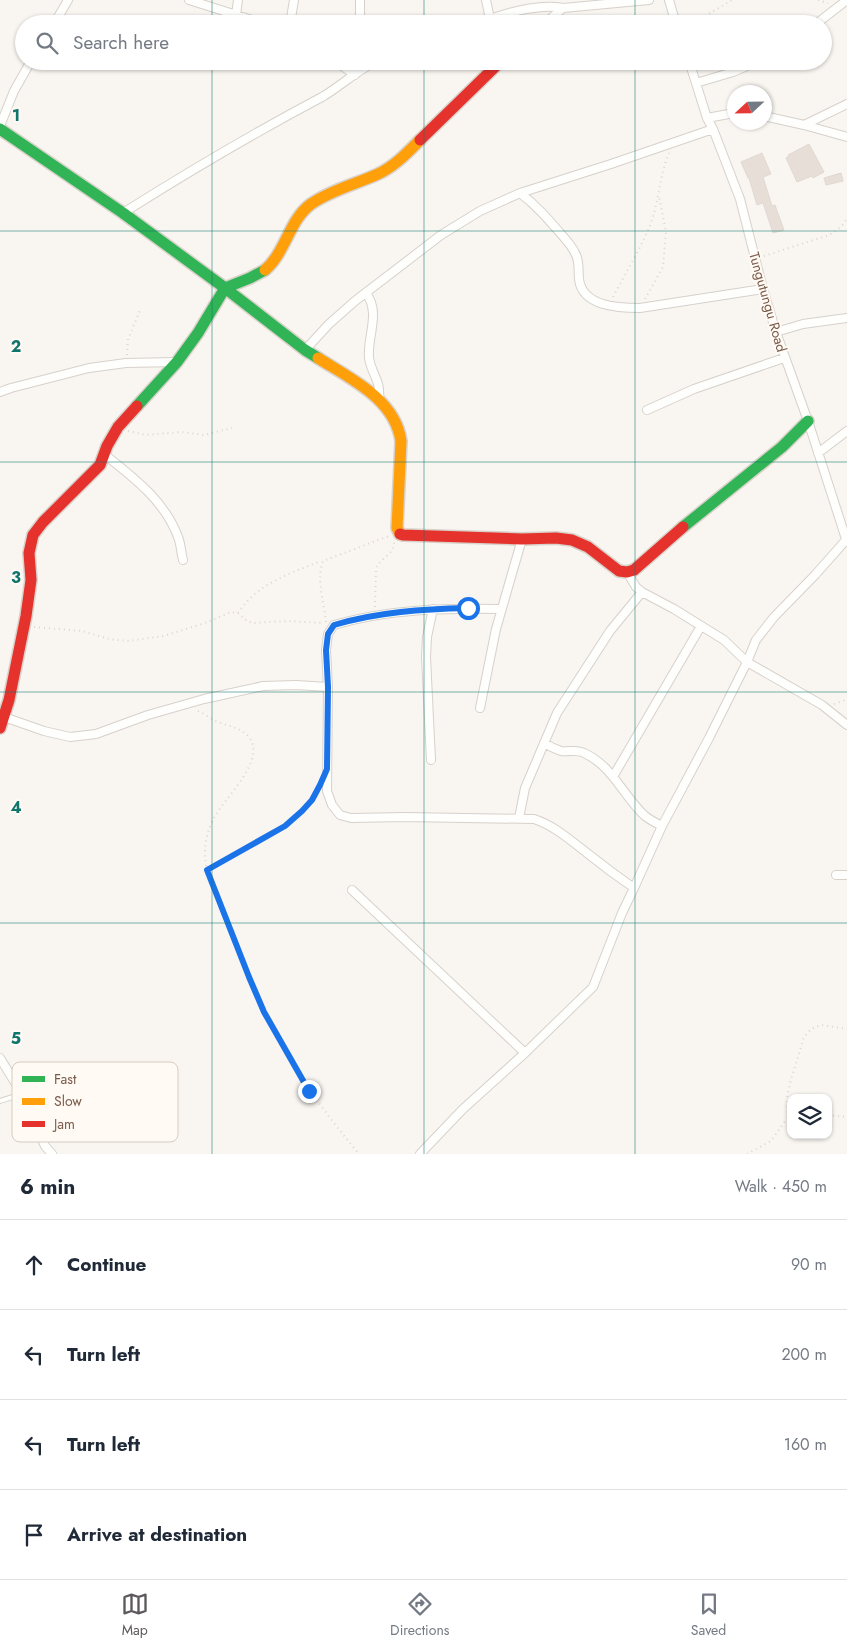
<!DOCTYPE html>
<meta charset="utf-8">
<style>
body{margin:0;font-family:Jost,sans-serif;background:#f6f6f7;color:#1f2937}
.controls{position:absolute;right:15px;bottom:15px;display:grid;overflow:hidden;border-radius:10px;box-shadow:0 1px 4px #0004}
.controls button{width:45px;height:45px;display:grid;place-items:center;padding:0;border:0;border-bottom:1px solid #e0e1e3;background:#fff;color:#1f2937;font:25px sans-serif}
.compass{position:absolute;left:727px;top:85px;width:45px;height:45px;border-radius:50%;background:#fff;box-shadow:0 1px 4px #0004;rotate:248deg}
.stop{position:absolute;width:15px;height:15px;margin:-11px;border:4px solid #1a73e8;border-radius:50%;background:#fff}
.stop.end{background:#1a73e8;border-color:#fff;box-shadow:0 1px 5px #0008}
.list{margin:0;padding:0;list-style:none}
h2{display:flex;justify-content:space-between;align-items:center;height:65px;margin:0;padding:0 20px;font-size:21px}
h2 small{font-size:16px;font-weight:400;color:#747a83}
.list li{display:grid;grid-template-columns:32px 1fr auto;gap:15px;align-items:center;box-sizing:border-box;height:90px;padding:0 20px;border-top:1px solid #e0e1e3}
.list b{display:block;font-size:19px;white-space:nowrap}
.list em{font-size:16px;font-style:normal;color:#747a83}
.icon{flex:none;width:28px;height:28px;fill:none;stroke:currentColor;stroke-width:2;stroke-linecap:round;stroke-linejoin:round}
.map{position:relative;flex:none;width:847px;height:1154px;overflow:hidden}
.search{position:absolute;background:#fff;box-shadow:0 1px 4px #0004;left:15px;right:15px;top:15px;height:55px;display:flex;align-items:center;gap:12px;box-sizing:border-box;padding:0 18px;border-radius:28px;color:#747a83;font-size:19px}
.sheet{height:425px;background:#fff}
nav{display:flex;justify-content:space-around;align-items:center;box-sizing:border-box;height:70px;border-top:1px solid #e0e1e3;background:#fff;font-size:14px;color:#747a83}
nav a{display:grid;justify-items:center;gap:2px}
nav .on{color:#5c585b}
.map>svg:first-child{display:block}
.building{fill:#e6ded7;stroke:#e2d8d2}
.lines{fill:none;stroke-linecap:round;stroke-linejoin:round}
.lane-casing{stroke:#d7d1cb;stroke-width:6}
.street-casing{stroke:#d7d1cb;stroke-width:10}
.fast-casing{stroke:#d9d2cb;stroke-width:14}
.slow-casing{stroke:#d9d2cb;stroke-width:14}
.jam-casing{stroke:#d9d2cb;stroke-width:14}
.path{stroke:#dcd5d0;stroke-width:2;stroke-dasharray:1 4;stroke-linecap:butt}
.lane{stroke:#fefefd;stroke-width:4}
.street{stroke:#fefefd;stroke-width:8}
.fast{stroke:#30b455;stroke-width:11}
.slow{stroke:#ff9f0a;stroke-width:11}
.jam{stroke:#e5322d;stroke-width:11}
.route{stroke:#1a73e8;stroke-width:6}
.grid{fill:none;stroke:#0f766e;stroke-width:1;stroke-opacity:0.55}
.labels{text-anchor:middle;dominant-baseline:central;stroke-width:4;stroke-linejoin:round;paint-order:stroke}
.street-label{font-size:14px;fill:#7a5c4d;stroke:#fffaf3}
.key{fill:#fffaf3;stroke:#d7cbc1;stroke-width:1}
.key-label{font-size:14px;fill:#7a5c4d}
.grid-label{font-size:16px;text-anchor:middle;font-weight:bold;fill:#0f766e;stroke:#fffaf3;stroke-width:4;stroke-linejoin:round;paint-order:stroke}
</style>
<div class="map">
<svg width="847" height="1154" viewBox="0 0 847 1154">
<rect width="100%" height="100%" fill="#f9f5f0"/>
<path class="building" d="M809,144L824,172L813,178L812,176L797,182L786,158L789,156L788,155Z
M762,153L771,174L763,177L772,206L775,205L784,230L773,233L763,203L757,205L749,178H748L741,162Z
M841,173L843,181L826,185L824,178Z"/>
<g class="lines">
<defs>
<path id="lane" d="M0,1101L22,1094"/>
<path id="street" d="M189,0L265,24
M360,0V24
M486,0L490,19
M669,0L676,24
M236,15L238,0
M54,24L68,0
M290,24L294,0
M478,24C500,14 539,3 563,8L649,0
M544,24L563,8
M816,24L847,0
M335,61L355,75
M689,61L707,118L713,129L740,199L763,289L776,332L808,421L847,542
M696,83L733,72L759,61
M764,116L804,125L847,137
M707,118L734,113
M804,125L847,104
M0,126L14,91L31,61
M520,193C536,205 548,219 561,234C566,240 572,246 575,253C580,261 578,270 579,279C582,307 620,308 640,308L763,289
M123,213C188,172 254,133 322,97C341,86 357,70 377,61
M366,293C381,313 367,336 369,358C372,376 381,379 379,400
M776,332L803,324L847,318
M305,350L329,324L355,301L441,235L480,211L520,193L611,164L713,129
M0,392L11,388L89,368L126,363L177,362
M647,410L694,389L784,358
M818,453L847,431
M104,454C133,477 165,501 178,537C181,544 181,553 183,560
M627,572L636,587L642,592L674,609L724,640L747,662L822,705L847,725
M501,609C445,608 388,609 334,625L328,634L326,650L328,687L327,791L332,805L340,815L351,818L404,817L534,819C555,826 570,840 587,853C602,865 618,877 634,888
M480,708L496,629L522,539
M4,717L44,731L70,737L96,734L148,715L204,699L263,686L296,685L328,687
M544,743C549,746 555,749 561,751C569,752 577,749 584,753C613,766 623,796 645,816C650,820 656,823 662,826
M431,760L426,657L427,637L433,609
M614,775L701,626
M519,818L525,788L557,713L610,631L642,592
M836,875H847
M352,890L525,1053
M0,1058L22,1094L45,1146L52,1154
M22,1094C54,1094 67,1093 96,1079
M420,1154L463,1109L525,1053L593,987L622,913L634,888L662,826L709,738L747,662L756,640L774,617L815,575L846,540"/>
<path id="fast" d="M0,129L123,213L225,288L305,350L318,358
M137,406L177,362L198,333L225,288L250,278L265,270
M683,527L782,447L808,421"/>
<path id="slow" d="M265,270C286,252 289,220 311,204C331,190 356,184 378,174C395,166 408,152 420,140
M318,358C351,379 395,399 401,441L397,528L400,534"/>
<path id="jam" d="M420,140L501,61
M400,534L403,535L522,539L556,538L572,540L588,547L619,571L627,572L634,570L683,527
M0,728L9,700L26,616L31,580L29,553L33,535L43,522L100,465L107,446L118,427L137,406"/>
</defs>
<use href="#lane" class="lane-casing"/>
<use href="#street" class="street-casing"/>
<use href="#fast" class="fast-casing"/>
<use href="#slow" class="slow-casing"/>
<use href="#jam" class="jam-casing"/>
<path class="path" d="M818,0L828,3
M692,24L732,0
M764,256L829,235L841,227L847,219
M613,297C625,274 639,251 649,228C659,204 659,177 669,153
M645,299L663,267L666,232L659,196
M127,355L128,339L141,308
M128,431L146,435L181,432L204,435L232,428
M375,607L376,568C381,557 395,555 394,541
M238,613C258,583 289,574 321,561
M326,622C324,602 316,579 323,561L389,536
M34,627L82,631L109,639L128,641L164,636L205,623L231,612L238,613L247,621L253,623L288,621L324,623
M834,704L843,701L847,698
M198,711C205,714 211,719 218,722C229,726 241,728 249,737C267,761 224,798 214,818C205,835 203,851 207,870C225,917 242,966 264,1012C289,1064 322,1110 359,1154
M207,870C247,849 294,830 318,789
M828,1115L847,1117
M788,1117L787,1098L790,1083L804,1037L811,1029L821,1025L847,1029
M747,1154L771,1141L788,1117L791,1115"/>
<use href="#lane" class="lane"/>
<use href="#street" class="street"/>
<use href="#fast" class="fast"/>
<use href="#slow" class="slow"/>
<use href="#jam" class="jam"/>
</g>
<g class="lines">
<path class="route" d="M309,1091L264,1012L249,977L207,870L285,826L302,811L312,800L320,785L327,769L328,687L326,650L328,634L334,625C377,612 424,609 468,608"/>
</g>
<path class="grid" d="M212,0V24M424,0V24M635,0V24M212,61V1154M424,61V1154M635,61V1154M0,231H847M0,462H847M0,692H847M0,923H847"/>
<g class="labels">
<g class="street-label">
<text transform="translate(768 302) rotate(74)">Tungutungu Road</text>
</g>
</g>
<rect x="12" y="1062" width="166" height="80" rx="8" class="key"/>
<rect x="22" y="1076" width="23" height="6" fill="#30b455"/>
<rect x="22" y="1098" width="23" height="7" fill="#ff9f0a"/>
<rect x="22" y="1121" width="23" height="6" fill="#e5322d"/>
<g class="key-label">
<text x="54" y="1084">Fast</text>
<text x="54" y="1106">Slow</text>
<text x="54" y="1129">Jam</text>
</g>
<g class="grid-label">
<text x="16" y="121">1</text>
<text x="16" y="352">2</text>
<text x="16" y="583">3</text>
<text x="16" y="813">4</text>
<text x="16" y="1044">5</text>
</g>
</svg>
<div class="controls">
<button><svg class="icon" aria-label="layers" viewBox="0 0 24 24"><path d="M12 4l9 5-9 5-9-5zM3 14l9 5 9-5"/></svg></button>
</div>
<svg class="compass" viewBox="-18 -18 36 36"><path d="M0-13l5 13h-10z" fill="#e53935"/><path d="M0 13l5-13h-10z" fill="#747a83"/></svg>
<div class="stop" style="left:468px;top:608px"></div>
<div class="stop end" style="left:309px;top:1091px"></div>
<div class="search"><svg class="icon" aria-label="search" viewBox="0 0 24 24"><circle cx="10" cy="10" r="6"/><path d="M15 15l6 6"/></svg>Search here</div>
</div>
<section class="sheet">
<h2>6 min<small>Walk · 450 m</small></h2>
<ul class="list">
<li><svg class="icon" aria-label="ahead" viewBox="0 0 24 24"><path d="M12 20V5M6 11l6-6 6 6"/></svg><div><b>Continue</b></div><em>90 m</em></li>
<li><svg class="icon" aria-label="left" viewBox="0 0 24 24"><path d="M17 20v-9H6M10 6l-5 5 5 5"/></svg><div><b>Turn left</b></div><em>200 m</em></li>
<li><svg class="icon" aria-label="left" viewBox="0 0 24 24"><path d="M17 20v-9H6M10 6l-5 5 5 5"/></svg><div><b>Turn left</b></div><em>160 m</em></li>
<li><svg class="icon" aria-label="arrive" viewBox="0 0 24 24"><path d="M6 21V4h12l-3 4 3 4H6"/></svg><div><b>Arrive at destination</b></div></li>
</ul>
</section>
<nav>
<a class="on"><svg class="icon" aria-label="map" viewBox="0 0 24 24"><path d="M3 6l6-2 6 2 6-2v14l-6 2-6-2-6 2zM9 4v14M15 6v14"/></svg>Map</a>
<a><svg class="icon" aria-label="directions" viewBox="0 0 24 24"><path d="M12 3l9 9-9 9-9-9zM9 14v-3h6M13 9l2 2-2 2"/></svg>Directions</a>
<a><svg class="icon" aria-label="saved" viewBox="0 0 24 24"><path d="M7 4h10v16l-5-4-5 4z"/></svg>Saved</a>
</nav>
